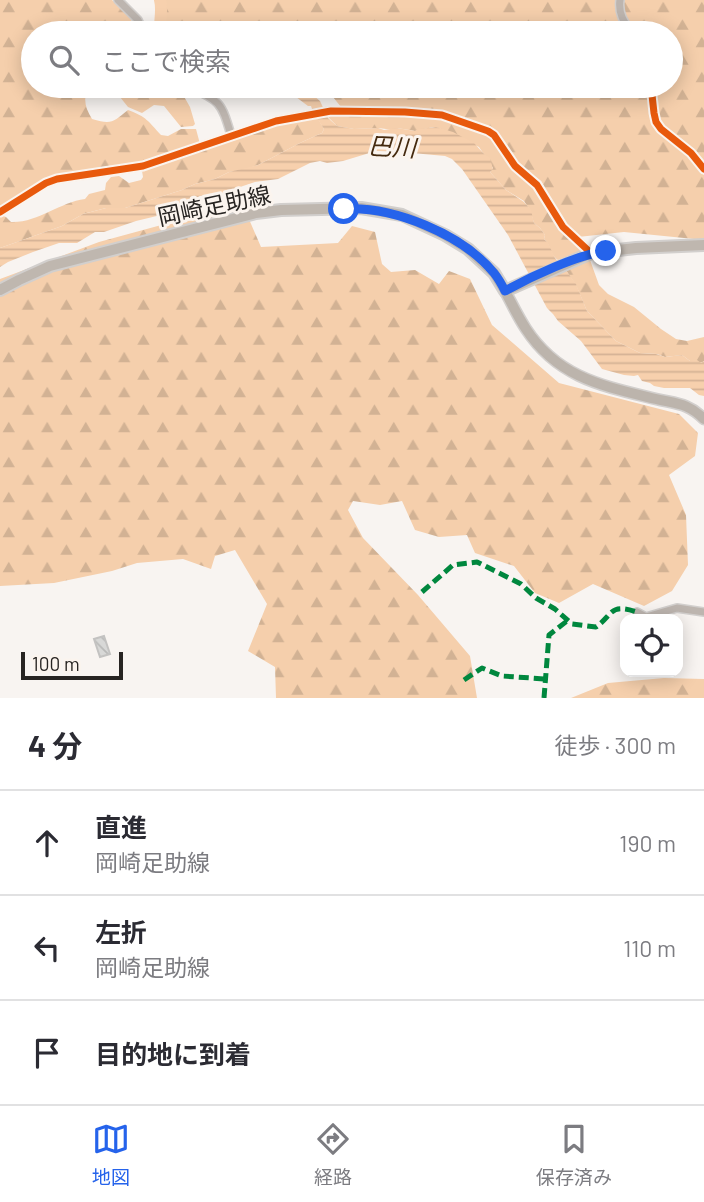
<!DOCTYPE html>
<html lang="ja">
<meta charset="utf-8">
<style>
body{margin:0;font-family:Barlow,"Noto Sans JP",sans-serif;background:#f7f7f7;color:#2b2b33}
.controls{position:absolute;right:21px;bottom:21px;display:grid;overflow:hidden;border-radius:14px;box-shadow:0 4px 18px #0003}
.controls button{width:63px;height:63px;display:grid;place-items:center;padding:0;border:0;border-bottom:2px solid #e1e1e2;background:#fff;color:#2b2b33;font:35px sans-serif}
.scale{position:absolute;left:21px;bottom:18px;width:102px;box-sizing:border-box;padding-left:7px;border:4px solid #272422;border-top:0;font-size:19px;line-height:24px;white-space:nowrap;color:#272422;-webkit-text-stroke:5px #fbf4ee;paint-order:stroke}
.stop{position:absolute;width:21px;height:21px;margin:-16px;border:5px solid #2563eb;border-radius:50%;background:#fff}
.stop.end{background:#2563eb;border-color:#fff;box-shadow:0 2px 7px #0008}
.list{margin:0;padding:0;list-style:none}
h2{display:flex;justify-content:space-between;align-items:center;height:91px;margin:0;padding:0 28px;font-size:30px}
h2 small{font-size:23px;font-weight:400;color:#7c7c81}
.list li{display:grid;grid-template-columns:46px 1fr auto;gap:21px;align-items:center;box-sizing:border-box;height:105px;padding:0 28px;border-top:2px solid #e1e1e2}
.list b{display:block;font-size:26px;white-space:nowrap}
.list p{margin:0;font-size:23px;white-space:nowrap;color:#7c7c81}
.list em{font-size:23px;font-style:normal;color:#7c7c81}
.icon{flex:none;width:38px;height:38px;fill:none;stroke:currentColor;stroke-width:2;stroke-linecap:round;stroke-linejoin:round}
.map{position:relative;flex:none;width:704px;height:698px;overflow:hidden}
.search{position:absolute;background:#fff;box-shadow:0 4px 18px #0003;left:21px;right:21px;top:21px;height:77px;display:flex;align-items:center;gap:18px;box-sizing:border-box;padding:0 24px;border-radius:38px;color:#7c7c81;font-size:26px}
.sheet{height:406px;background:#fff}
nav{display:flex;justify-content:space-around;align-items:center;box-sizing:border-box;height:98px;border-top:2px solid #e1e1e2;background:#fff;font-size:19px;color:#7c7c81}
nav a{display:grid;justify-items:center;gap:4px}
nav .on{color:#2563eb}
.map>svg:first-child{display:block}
.forest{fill:url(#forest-firs)}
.water{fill:url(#water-rules)}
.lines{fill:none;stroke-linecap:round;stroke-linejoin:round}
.river{stroke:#f7d0ad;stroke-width:12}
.building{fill:url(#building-back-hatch);stroke:#c3c2c1;stroke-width:2}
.street-casing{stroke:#d2cfcd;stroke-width:10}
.secondary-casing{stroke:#d2cfcd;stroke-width:13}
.primary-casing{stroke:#d2cfcd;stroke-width:14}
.street{stroke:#bdb5af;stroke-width:7}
.secondary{stroke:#bcb4ac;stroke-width:10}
.primary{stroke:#bfb7af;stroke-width:10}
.quiet{stroke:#00873e;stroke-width:5;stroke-dasharray:10 5;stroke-linecap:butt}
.cycleway-casing{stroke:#fbf4ee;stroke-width:11}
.cycleway{stroke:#e8590c;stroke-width:7}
.route{stroke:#2563eb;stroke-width:9}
.labels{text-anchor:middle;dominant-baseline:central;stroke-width:6;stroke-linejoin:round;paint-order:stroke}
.street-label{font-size:23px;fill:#272422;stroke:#fbf4ee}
.water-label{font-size:24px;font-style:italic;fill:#452a0f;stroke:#fbf4ee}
</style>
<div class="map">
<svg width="704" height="698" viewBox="0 0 704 698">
<defs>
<pattern id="forest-firs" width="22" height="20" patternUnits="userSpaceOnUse" patternTransform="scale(1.75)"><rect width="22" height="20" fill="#f5cfac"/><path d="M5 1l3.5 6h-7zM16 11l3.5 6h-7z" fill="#d2b294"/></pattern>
<pattern id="water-rules" width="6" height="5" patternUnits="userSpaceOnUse" patternTransform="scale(1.75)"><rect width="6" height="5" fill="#f7d0ad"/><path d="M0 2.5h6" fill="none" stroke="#d4b295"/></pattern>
<pattern id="building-back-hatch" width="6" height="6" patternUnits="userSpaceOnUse" patternTransform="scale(1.75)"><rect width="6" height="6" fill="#d8d8d7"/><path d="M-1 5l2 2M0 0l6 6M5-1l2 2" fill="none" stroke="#b9b9b8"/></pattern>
</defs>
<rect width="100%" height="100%" fill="#f8f4f1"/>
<path class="forest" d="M0,0H112L129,15L137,33H33V86H90C82,97 85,108 92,119C112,125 113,122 128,110C147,117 148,121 161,135L168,136L181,129H196L200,144L142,164L54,176L34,185L17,197L13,202L0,210Z
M163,0H617V15L628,33H273L262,28L239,29L237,33H162C160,22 165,11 163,0Z
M624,0H704V165L666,129L659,120L656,114L654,86H671V33H635C628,23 619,13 624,0Z
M107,86H178L190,107L195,124L193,126L181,127L164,106L154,105L142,113L128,107L120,97Z
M315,86H647L651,115L704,175V240L624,232L578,237L563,222L541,181L518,165L498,134L489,127L443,113L341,107L333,97Z
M340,113L405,115L441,119L454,122L487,134L492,138L510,165L540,195L561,230L581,248L579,252L558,260C550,255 551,245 544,239L545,235L540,228L534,223L530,210L524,201L506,190L490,172L493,168L479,147L439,128L433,127L415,131L397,128L394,130L378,128L354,129L337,126L326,115Z
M317,117L324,129L322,133L302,142L258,165L246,169L229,172L215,179L195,184L182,190L125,208H106L83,214L62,226L0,248V215L6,217L11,222C38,223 60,202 85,199L89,194L105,190L106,183L111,177L119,176L129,183L141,180L143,177L142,171L145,169L277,124Z
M242,203L261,247L338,243L352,226L375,232L382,264L391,272L415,270L439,284L449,271L470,279L492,325L559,383L679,414L698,433L695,456L669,475L686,515L688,565L672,591L644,606L593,584L559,603L535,593L514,566L475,553L467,535L439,537L415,530L402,501L380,505L353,501L348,510L363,538L418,595L470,656L477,698H276L275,667L248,651L267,604L235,550L215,556L211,569L183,559L137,563L112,571L54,583L0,586V279L99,242Z
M590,260L599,285L608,294L634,307L661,329L676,339L687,341L704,337V361L701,363L690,361L682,355L665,357L657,354L640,353L616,341L587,311L576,285L565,269Z
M664,678L704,679V698H571L608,683Z"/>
<path class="water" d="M259,86H292L313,95L320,101L328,118L337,126L354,129L378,128L384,130L397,128L415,131L419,129L436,127L453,132L474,143L485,155L490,158L493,169L490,172L506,190L524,202L531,210L534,223L540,228L545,235L544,239L548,243L555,258L565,269L576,284L587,311L616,341L640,353L656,354L665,357L682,355L690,361L697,360L701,363L704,361V396L699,395L690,388H664L654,386L650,383L642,381L638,375L634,376L624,375L602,369L581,341L558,321L553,314L547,308L508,235L462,169L452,159L445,156L401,152L376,151L343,161L327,163L320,161L310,163L278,179L255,182L222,193L200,196L184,205L171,208L161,215L136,221L104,232H95L77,243H59L33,252L8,262L0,267V248L62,226L83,214L106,208H125L182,190L195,184L215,179L229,172L258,165L302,142L322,133L324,129L313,112L311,106H308L292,94Z"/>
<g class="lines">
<path class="river" d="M160,0C163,11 159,22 160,33"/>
</g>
<path class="building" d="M104,636L110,654L100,657L94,639Z"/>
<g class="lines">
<defs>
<path id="street" d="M118,0L138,20L144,33
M620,0C618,14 624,22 632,33
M187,86C220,101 221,101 231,135
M651,86L654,113L656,122L661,129L691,153L704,169
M0,212L46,183L57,179L143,166L276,121L331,111L405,112L442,115L488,131L494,135L515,166L537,185L563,227L591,253
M637,612L646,617L677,608L704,612"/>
<path id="secondary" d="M505,291C512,304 518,317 526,329C558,378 603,386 656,399C677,404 688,403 704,419"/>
<path id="primary" d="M0,290L19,280L50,266L256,213L281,210L361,208L402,215L445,235L468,249L494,273L505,291L591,253L636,248L704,245"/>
</defs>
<use href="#street" class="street-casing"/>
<use href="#secondary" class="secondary-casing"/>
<use href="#primary" class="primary-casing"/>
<use href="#street" class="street"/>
<use href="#secondary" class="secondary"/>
<use href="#primary" class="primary"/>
<path class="quiet" d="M422,592L453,565L477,562L521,584L536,598L555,609L572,624L596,627C614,614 609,603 637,612
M464,680L482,668L502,676L545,679
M544,698L549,635L567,621"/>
<defs>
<path id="cycleway" d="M651,86L654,113L656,122L661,129L691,153L704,169
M0,212L46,183L57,179L143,166L276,121L331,111L405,112L442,115L488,131L494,135L515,166L537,185L563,227L591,253"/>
</defs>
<use href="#cycleway" class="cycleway-casing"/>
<use href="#cycleway" class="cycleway"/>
</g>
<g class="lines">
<path class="route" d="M344,209C393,206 462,234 494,273C498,278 502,285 505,291C532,276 577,255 606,251"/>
</g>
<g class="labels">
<g class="street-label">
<text transform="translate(214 205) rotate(-12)">岡崎足助線</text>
</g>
<g class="water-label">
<text transform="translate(392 146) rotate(3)">巴川</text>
</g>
</g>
</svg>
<div class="controls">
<button><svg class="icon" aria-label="locate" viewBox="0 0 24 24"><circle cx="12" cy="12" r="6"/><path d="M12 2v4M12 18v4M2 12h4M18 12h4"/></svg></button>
</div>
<div class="scale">100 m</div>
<div class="stop" style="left:344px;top:209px"></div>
<div class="stop end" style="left:606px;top:251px"></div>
<div class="search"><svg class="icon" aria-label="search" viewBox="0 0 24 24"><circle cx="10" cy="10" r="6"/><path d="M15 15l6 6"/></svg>ここで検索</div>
</div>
<section class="sheet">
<h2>4 分<small>徒歩 · 300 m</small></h2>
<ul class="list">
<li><svg class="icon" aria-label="ahead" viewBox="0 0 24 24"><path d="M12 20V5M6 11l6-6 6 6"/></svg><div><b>直進</b><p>岡崎足助線</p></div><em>190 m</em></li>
<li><svg class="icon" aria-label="left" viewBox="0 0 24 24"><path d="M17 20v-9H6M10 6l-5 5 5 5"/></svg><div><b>左折</b><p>岡崎足助線</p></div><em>110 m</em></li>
<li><svg class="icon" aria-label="arrive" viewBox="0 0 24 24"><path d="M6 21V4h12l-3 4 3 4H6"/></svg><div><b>目的地に到着</b></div></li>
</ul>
</section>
<nav>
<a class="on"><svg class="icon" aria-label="map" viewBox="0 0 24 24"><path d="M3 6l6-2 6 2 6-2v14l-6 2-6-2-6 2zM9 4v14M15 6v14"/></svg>地図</a>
<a><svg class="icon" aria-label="directions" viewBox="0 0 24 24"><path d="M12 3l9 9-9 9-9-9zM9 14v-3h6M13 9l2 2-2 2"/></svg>経路</a>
<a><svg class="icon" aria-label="saved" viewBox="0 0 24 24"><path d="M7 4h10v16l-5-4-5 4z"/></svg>保存済み</a>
</nav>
